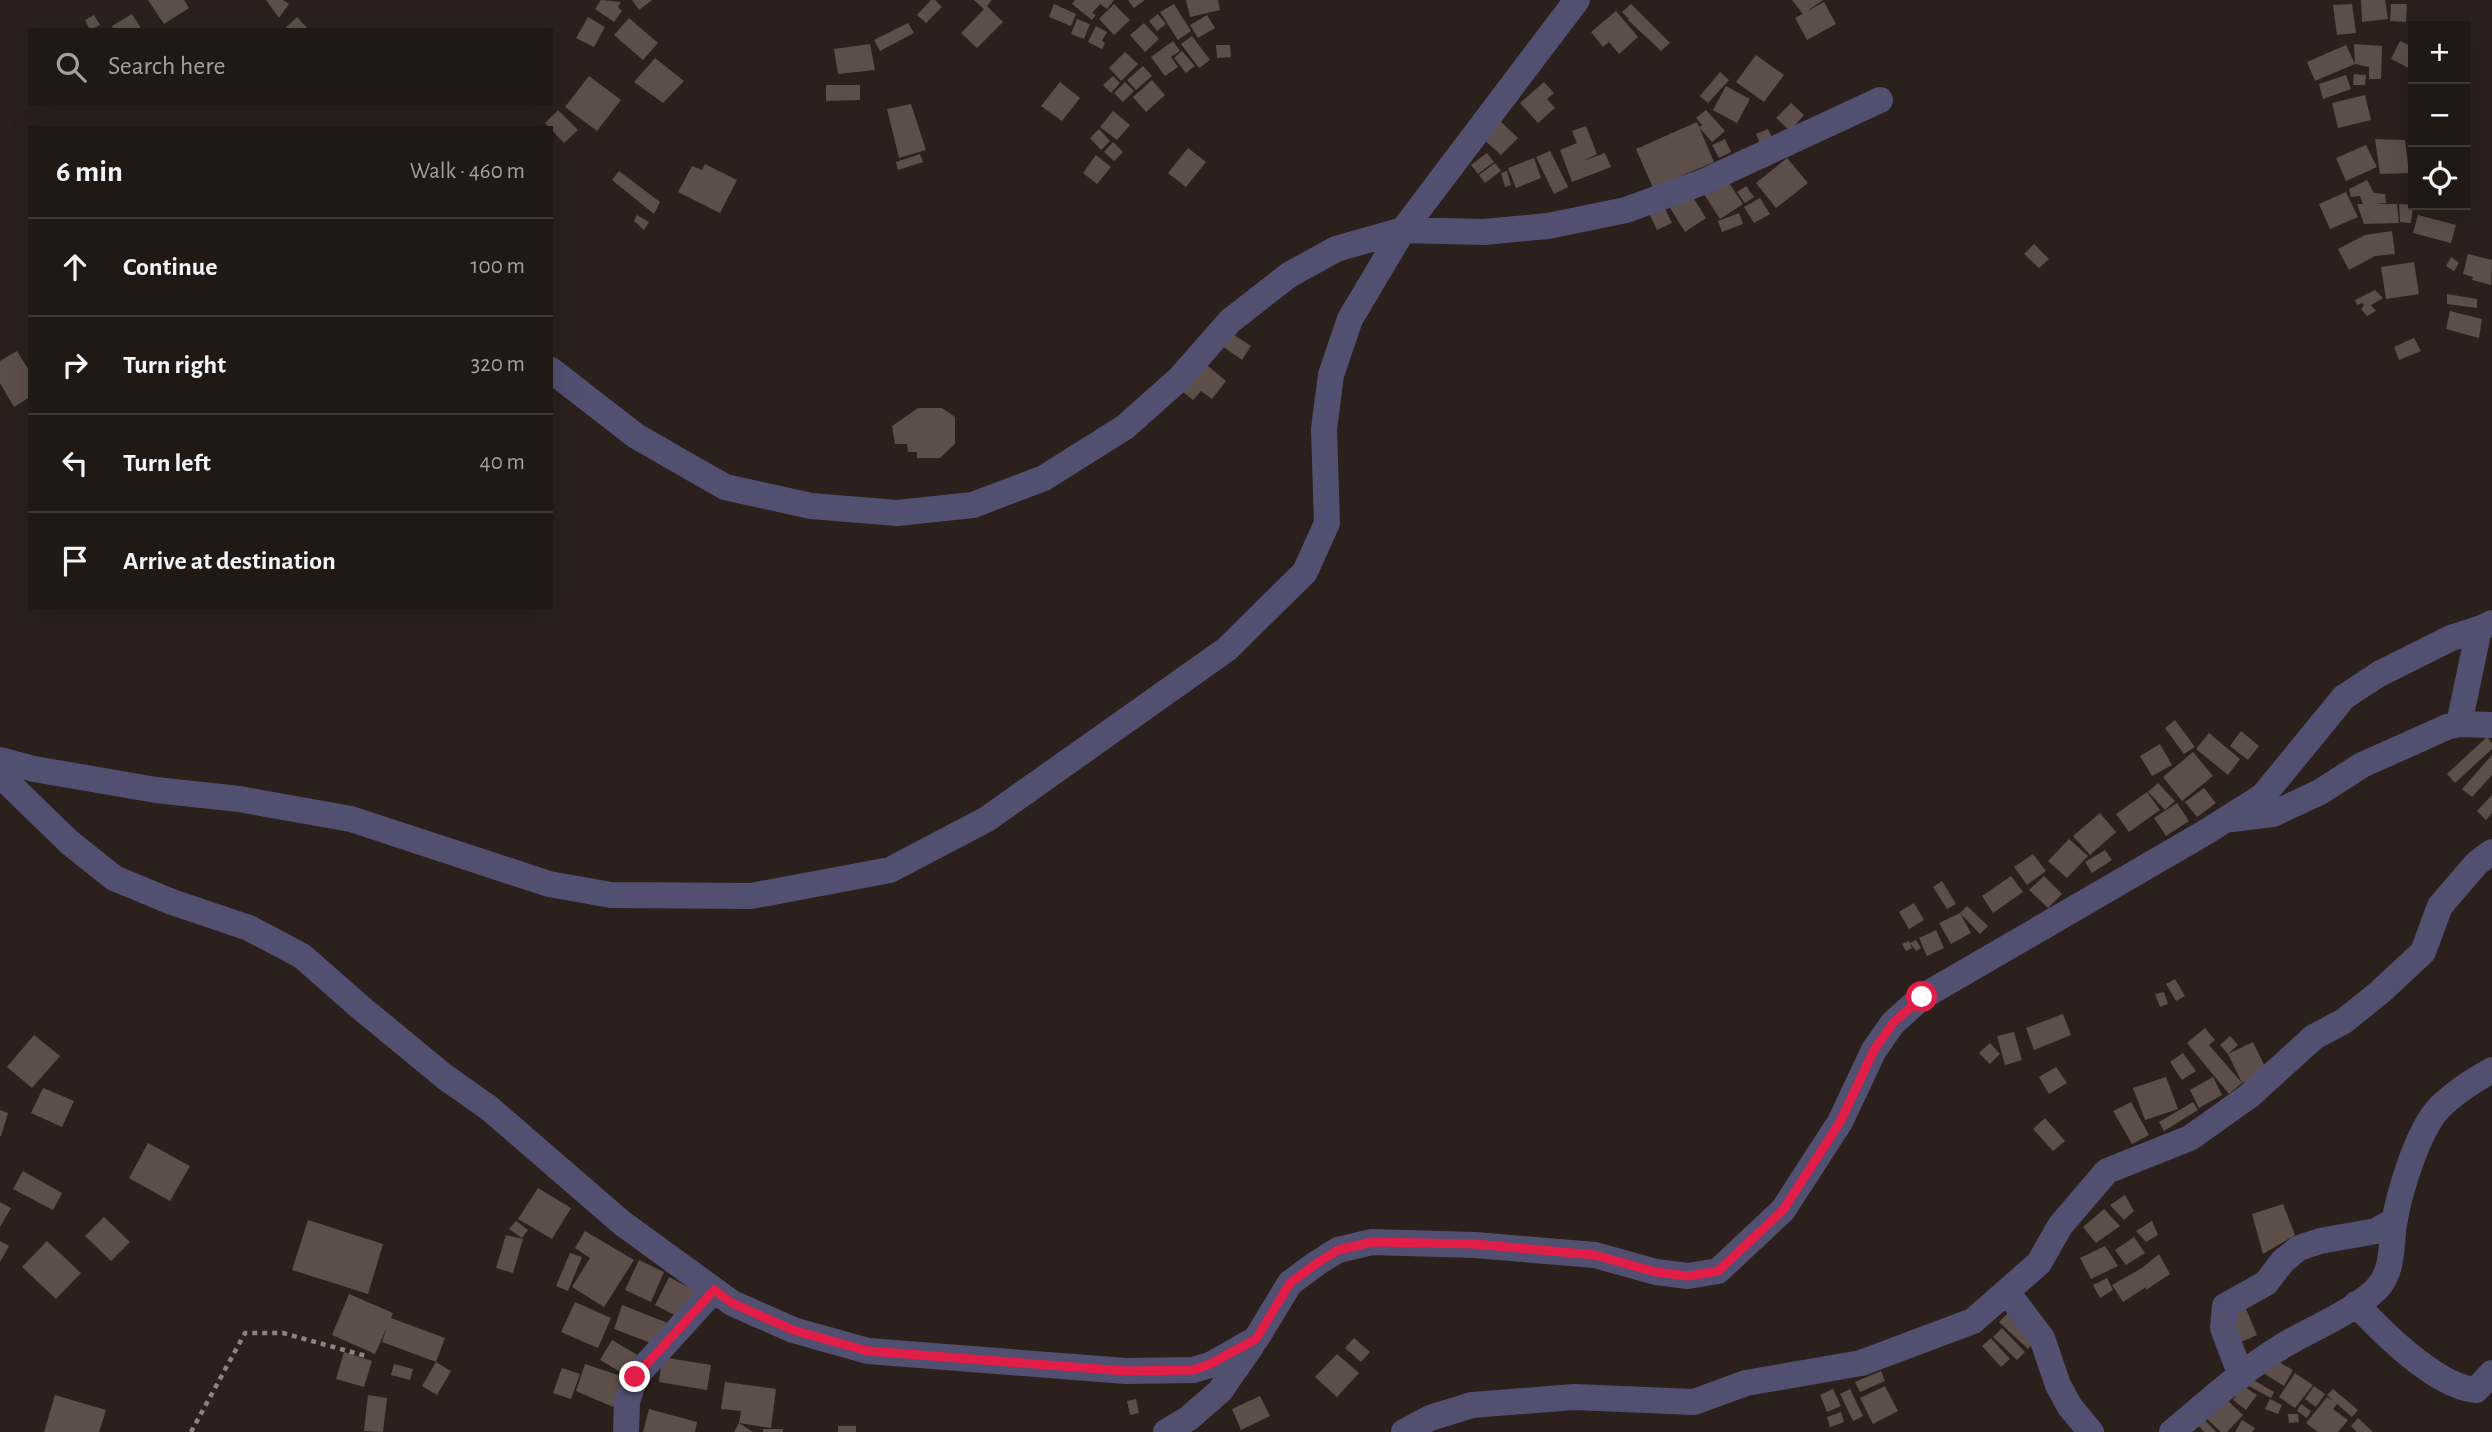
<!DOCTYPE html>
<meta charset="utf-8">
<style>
body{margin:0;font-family:"Alegreya Sans",sans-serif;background:#28211d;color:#f1f3f6}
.controls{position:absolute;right:21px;top:21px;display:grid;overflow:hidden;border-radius:0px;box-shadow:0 7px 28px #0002}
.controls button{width:63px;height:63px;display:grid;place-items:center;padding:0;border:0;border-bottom:2px solid #3d3734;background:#201814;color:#f1f3f6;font:35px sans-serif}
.stop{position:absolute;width:21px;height:21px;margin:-16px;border:5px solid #e11d48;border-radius:50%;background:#fff}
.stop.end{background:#e11d48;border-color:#fff;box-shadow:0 2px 7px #0008}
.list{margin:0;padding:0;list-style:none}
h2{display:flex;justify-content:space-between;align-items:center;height:91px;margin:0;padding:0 28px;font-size:30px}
h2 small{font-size:23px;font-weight:400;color:#a2a0a0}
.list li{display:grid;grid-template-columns:46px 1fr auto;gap:21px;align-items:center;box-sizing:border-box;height:98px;padding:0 28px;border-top:2px solid #3d3734}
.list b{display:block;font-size:26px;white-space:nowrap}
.list em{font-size:23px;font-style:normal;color:#a2a0a0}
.icon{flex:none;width:38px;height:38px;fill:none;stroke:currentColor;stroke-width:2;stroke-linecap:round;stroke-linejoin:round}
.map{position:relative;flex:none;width:2492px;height:1432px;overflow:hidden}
.search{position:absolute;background:#201814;box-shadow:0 7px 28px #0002;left:28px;top:28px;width:525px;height:77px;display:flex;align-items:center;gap:18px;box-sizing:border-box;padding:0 24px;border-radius:0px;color:#a2a0a0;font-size:26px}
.panel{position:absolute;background:#201814;box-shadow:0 7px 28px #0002;left:28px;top:126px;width:525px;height:483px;border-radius:0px}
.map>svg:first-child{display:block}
.building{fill:#5c4f49}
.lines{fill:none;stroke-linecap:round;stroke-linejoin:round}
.path{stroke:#8d837f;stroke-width:4.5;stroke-dasharray:5 5;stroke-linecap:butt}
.minor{stroke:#525071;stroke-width:26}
.route{stroke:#e11d48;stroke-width:9}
</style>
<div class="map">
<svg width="2492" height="1432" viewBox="0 0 2492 1432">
<rect width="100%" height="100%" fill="#2b201b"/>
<path class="building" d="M148,0H184L189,8L164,24Z
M266,0H283L289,4L279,18Z
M601,0L621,2L618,7L622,11L614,22L595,9Z
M632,0H652L639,10Z
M931,0H935L942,7L926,23L917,15Z
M974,0H992L987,6L1003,22L977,48L961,33L984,9Z
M1075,0H1114L1107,9L1100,4L1092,13L1096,15L1092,20L1072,4Z
M1128,0H1145L1134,8Z
M1186,0H1218L1220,10L1190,17Z
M1792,0H1823L1803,14Z
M2361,0H2385L2388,19L2362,22Z
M1824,2L1836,24L1807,40L1795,18Z
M1054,4L1076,14L1071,26L1049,17Z
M1114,4L1130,20L1114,35L1099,19Z
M1174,4L1191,31L1178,40L1160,12Z
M1631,4L1670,43L1661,51L1628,20L1629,19L1622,12Z
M2352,4L2356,33L2337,35L2333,5Z
M2391,4H2407L2406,22L2390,21Z
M1616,11L1638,37L1619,54L1609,42L1603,47L1591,32Z
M132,14L142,30H114L112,26Z
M1158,14L1166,24L1157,31L1149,21Z
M94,15L100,25L90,30L85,20Z
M1207,15L1215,28L1198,38L1190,25Z
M297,17L309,30H283Z
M588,17L605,27L594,47L576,38Z
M629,18L658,43L643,60L614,35Z
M1077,19L1090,24L1084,39L1071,34Z
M908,23L914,33L880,51L874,40Z
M1144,23L1159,39L1145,52L1130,35Z
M1096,26L1107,32L1102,41L1105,43L1102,49L1088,42Z
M1192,36L1210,60L1199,68L1181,44Z
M1173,41L1180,51L1171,57L1178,67L1165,76L1151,57Z
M2400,41L2413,47V70L2391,59Z
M870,44L875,70L838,74L834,49Z
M2354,44L2382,46L2381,79H2369V67L2355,64L2315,81L2307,62L2346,45L2355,64Z
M1216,45H1230L1231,57L1217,58Z
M1182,51L1195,66L1186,73L1174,58Z
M1125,52L1138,64L1121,81L1109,68Z
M1756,55L1784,75L1764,102L1736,82Z
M655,58L684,81L663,103L634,82Z
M1143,66L1152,76L1136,90L1127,80Z
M1720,72L1729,80L1708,103L1700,96Z
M2354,74L2366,75L2365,85H2353Z
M2346,75L2351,89L2323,99L2319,84Z
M589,76L621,100L597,131L565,107Z
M1113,76L1120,83L1111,93L1103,85Z
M1152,80L1165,95L1146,112L1133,97Z
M1060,82L1080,98L1062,121L1041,106Z
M1125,82L1134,91L1123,102L1114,93Z
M1544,82L1554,93L1547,99L1555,108L1538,123L1520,103Z
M826,85H860V100L826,101Z
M1726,86L1750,99L1737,123L1713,110Z
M2365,95L2371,120L2338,128L2332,103Z
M1791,103L1804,115L1790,131L1776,118Z
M911,104L926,150L899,158L887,109Z
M558,110L578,130L564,143L545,123Z
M1706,110L1725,131L1712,142L1699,127L1702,125L1696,118Z
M1113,111L1130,125L1117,140L1100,127Z
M1499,120L1518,138L1501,155L1482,138Z
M1697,122L1714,162L1653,188L1636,149Z
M1586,126L1597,154L1583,161L1605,153L1611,167L1572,182L1560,150L1577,143L1572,131Z
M1099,129L1110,141L1101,150L1090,138Z
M1768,129L1773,140L1761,146L1756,134Z
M1725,139L1731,152L1719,158L1712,145Z
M2375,139L2405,140L2409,173L2380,174Z
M1113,142L1123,152L1114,161L1104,152Z
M2366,145L2377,167L2346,181L2336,158Z
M1188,148L1206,162L1186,187L1168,173Z
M1550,151L1568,187L1554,194L1536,157Z
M1487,153L1494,162L1478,174L1471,165Z
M920,154L923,162L898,170L896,162Z
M1096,155L1111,167L1097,184L1083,173Z
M1534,158L1541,178L1516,188L1508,168Z
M1787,158L1808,183L1776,208L1756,183Z
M1495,163L1501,171L1485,183L1479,175Z
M705,164L737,180L720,213L678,192L692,166L702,170Z
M619,171L660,202L654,214L612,180Z
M1507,171L1511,185L1505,187L1501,173Z
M1727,180L1743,204L1720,219L1704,194Z
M2367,180L2374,193L2385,194L2386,203L2375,204H2397L2399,223L2364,224L2357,204H2363L2360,196L2351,197L2349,189Z
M1746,186L1754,197L1745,203L1737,192Z
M2346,192L2358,217L2330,229L2319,204Z
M1691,194L1706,218L1685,232L1670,208Z
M1760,198L1770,214L1754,223L1744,207Z
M1662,202L1672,223L1657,230L1647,209Z
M2399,204L2413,205L2411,223L2400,222Z
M1739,213L1743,224L1722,232L1718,221Z
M637,215L649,222L644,230L634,221Z
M2418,215L2456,225L2451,243L2413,233Z
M2392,231L2395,254L2375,256L2349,270L2338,249L2365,235Z
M2034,244L2049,259L2039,268L2024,254Z
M2468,254L2492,260L2491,285L2472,280L2473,277L2463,274Z
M2451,257L2459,263L2454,271L2446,266Z
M2414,262L2419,294L2386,299L2381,267Z
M2375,290L2383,298L2371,305L2376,311L2367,316L2361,309L2364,305L2362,303L2357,305L2355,300Z
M2447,294L2477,299V308L2447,304Z
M2450,311L2482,319L2479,338L2446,329Z
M1231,333L1251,346L1242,360L1222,346Z
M2414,338L2421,351L2399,360L2394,347Z
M17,351L30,372V397L14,407L0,383V361Z
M1202,361L1226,381L1212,399L1201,391L1193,400L1179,389Z
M918,408H942L955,417V444L940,458H917V452H908L907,444H895L892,426Z
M2175,720L2195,747L2184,754L2165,728Z
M2241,731L2259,746L2248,760L2230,746Z
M2209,733L2240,759L2228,775L2196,749Z
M2487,737L2492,743V749L2455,783L2447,774Z
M2160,744L2172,765L2152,776L2140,756Z
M2193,752L2213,776L2182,801L2163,777Z
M2492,755V775L2472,797L2462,789Z
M2158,783L2175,801L2165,810L2148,792Z
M2204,788L2216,803L2197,817L2185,802Z
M2147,792L2160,810L2129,832L2116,814Z
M2492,795V813L2486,820L2477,811Z
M2177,803L2189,821L2166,836L2154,818Z
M2100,813L2116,832L2090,855L2073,836Z
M2069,839L2088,856L2067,878L2048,861Z
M2105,850L2112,860L2092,873L2085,862Z
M2033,854L2046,871L2027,885L2014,867Z
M2011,876L2023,892L1993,913L1982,896Z
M2044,876L2062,894L2048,908L2029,890Z
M1942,881L1956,904L1947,909L1933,887Z
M1914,903L1924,920L1909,929L1899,912Z
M1967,906L1988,926L1980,934L1960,913L1971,933L1951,944L1939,923L1960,913Z
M1936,930L1944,948L1927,956L1919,938Z
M1916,940L1921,948L1916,951L1910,943Z
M1909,941L1912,948L1906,951L1902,944Z
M2175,979L2185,996L2176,1001L2166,984Z
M2164,992L2168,1004L2160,1007L2155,994Z
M2063,1014L2071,1035L2034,1050L2026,1028Z
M2205,1028L2215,1040L2209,1045L2242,1083L2229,1094L2187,1043Z
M2014,1032L2022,1060L2005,1065L1997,1036Z
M34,1035L60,1056L32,1088L7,1067Z
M2230,1036L2238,1045L2228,1054L2253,1042L2267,1071L2242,1083L2228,1054L2220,1045Z
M1990,1043L2000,1054L1990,1064L1979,1053Z
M2183,1053L2196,1071L2182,1080L2170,1062Z
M2056,1067L2067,1083L2049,1094L2039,1077Z
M2166,1077L2178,1109L2145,1120L2133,1088Z
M2213,1077L2222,1095L2199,1108L2190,1090Z
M43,1088L74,1101L62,1127L31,1113Z
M2131,1102L2149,1135L2132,1144L2113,1111Z
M2193,1102L2198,1110L2164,1131L2159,1122Z
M0,1110L8,1113L1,1136H0Z
M2045,1118L2065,1141L2053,1151L2033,1129Z
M148,1143L190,1166L170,1201L129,1178Z
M23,1171L62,1193L53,1210L13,1189Z
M538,1188L571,1208L552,1239L518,1219Z
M2125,1195L2134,1211L2124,1220L2110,1205Z
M0,1202L11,1208L0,1227Z
M2283,1204L2295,1235L2263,1254L2252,1214Z
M2104,1209L2120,1226L2096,1243L2083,1227Z
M104,1217L130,1242L111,1261L85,1236Z
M308,1220L383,1244L368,1294L292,1270Z
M516,1221L528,1230L522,1238L509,1229Z
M2152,1221L2158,1235L2146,1242L2136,1231Z
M585,1231L634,1260L604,1307L572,1287L590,1258L575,1248Z
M506,1235L523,1239L513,1273L496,1268Z
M2134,1237L2145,1253L2126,1265L2115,1250Z
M0,1241L9,1246L0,1262Z
M47,1241L81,1273L56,1299L22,1267Z
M2105,1246L2118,1266L2091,1279L2080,1258Z
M570,1253L582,1257L568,1291L556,1286Z
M2159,1254L2170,1274L2146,1290V1287L2123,1302L2112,1285L2142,1268Z
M639,1260L664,1272L651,1302L625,1290Z
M669,1277L698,1292L684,1320L655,1305Z
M2107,1278L2113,1290L2100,1298L2093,1285Z
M349,1294L393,1313L391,1318L445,1338L436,1362L451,1371L437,1395L422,1386L436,1362L382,1342L387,1327L375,1354L332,1335Z
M575,1302L611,1318L598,1348L561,1332Z
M622,1305L668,1323L659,1346L614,1329Z
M2246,1309L2257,1335L2241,1342L2229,1316Z
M2008,1313L2037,1340L2028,1349L1999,1322Z
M2002,1328L2025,1352L2017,1360L1993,1337Z
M1354,1338L1370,1352L1361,1362L1345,1348Z
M1991,1338L2010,1359L2001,1367L1982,1346Z
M612,1340L641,1357L629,1377L600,1360Z
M344,1352L372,1361L364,1387L336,1379Z
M1337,1354L1359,1373L1337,1397L1315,1377Z
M662,1357L711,1365L707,1390L659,1382Z
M2272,1358L2293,1370L2284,1386L2263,1373Z
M394,1364L413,1369L410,1380L391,1375Z
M585,1364L624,1377L613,1407L576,1391Z
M562,1368L580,1374L571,1399L553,1393Z
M1881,1371L1885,1381L1860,1392L1855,1382Z
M2295,1373L2313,1385L2295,1408L2279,1397Z
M2252,1379L2274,1392L2271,1398L2249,1386Z
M725,1382L776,1389L771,1428L739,1423L753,1432H734L739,1423L741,1411L721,1409Z
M1885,1386L1898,1411L1873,1424L1860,1398Z
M2243,1386L2257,1395L2246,1410L2233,1400Z
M2314,1386L2325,1394L2316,1407L2305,1399Z
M1833,1389L1841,1406L1827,1412L1820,1395Z
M1850,1389L1863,1416L1853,1421L1840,1394Z
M2333,1389L2358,1410L2352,1417L2337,1404L2333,1409L2348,1420L2338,1432H2318L2306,1423L2327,1397L2334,1401L2327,1395Z
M55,1395L106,1410L99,1432H44Z
M368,1395L387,1398L383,1432L364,1431Z
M1260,1396L1270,1416L1241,1430L1232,1409Z
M2225,1398L2243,1415L2227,1432H2221L2207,1419Z
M1136,1399L1139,1413L1130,1415L1127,1401Z
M2270,1399L2282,1405L2278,1414L2265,1409Z
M2301,1404L2311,1411L2307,1418L2297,1411Z
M649,1409L697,1422L695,1432H643Z
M1841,1412L1844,1422L1830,1427L1827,1417Z
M2288,1414H2298L2299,1422L2289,1423Z
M2358,1418L2373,1432H2357L2351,1426Z
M2204,1419L2216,1432H2204L2198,1425Z
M2242,1420L2255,1428L2252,1432H2235Z
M838,1426H856V1432H838Z
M763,1429H783V1432H763Z"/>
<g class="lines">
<path class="path" d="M191,1432L245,1333H283L366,1356"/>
<path class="minor" d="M551,370L636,436L725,487L811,506L897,513L973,505L1044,478L1125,427L1179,379L1230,321L1289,275L1336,249L1403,230L1484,232L1548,226L1626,210L1703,182L1880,100
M2459,724L2479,629
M0,760L34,769L156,790L239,799L351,819L549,884L611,895L751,896L890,870L987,819L1227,649L1305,572L1327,523L1324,429L1331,375L1350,319L1403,230L1577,0
M0,775L69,842L114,878L172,902L249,928L302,956L360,1007L445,1077L489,1108L622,1223L732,1303L793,1330L868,1351L1126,1371L1193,1370L1210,1365L1256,1339L1290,1283L1317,1263L1338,1250L1372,1242L1475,1245L1595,1255L1656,1272L1688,1276L1718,1271L1783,1210L1840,1122L1874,1050L1893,1023L1922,997L2206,832L2263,796L2344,697L2379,674L2451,638L2479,629L2492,623
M2232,819L2273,814L2320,792L2362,765L2447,727L2459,724L2492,725
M2007,1292L2042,1338L2058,1385L2070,1407L2091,1432
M2356,1304C2382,1332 2437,1387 2476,1390L2492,1373
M2241,1376L2223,1328L2225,1306L2266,1283L2283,1261L2299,1248L2320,1241L2376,1231L2395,1220
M626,1432L627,1402L635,1377L714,1290
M1166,1432L1189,1418L1220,1391L1252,1345
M1404,1432L1430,1418L1472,1405L1574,1397L1694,1402L1746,1383L1861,1363L1973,1321L2039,1263L2060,1226L2107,1171L2190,1138L2249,1096L2314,1037L2344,1021L2380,992L2423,952L2440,906L2477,863L2492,852
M2172,1432C2207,1403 2242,1371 2281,1347C2307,1331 2362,1308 2380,1285C2393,1268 2391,1245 2394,1224C2399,1193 2418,1129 2440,1107C2455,1092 2474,1080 2492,1070"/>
</g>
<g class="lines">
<path class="route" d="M635,1377L714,1290L732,1303L793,1330L868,1351L1126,1371L1193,1370L1210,1364L1256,1339L1290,1283L1317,1263L1338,1250L1372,1242L1475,1244L1595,1255L1656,1272L1688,1276L1718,1271L1783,1210L1840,1122L1874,1050L1893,1023L1922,997"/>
</g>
</svg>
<div class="controls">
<button>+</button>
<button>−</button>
<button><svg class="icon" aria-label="locate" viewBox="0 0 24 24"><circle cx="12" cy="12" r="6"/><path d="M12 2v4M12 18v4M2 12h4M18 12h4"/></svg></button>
</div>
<div class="stop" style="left:1922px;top:997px"></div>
<div class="stop end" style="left:635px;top:1377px"></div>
<div class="search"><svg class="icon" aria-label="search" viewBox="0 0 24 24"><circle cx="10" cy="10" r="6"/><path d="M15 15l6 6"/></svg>Search here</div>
<section class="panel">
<h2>6 min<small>Walk · 460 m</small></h2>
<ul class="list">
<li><svg class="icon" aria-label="ahead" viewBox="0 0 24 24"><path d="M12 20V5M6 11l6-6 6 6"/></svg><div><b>Continue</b></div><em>100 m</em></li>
<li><svg class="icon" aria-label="right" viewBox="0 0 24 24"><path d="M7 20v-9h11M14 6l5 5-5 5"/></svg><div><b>Turn right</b></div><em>320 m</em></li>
<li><svg class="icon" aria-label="left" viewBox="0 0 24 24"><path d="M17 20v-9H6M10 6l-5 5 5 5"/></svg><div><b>Turn left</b></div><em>40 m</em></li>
<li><svg class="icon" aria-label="arrive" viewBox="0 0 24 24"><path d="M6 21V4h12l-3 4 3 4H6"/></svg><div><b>Arrive at destination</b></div></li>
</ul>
</section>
</div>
